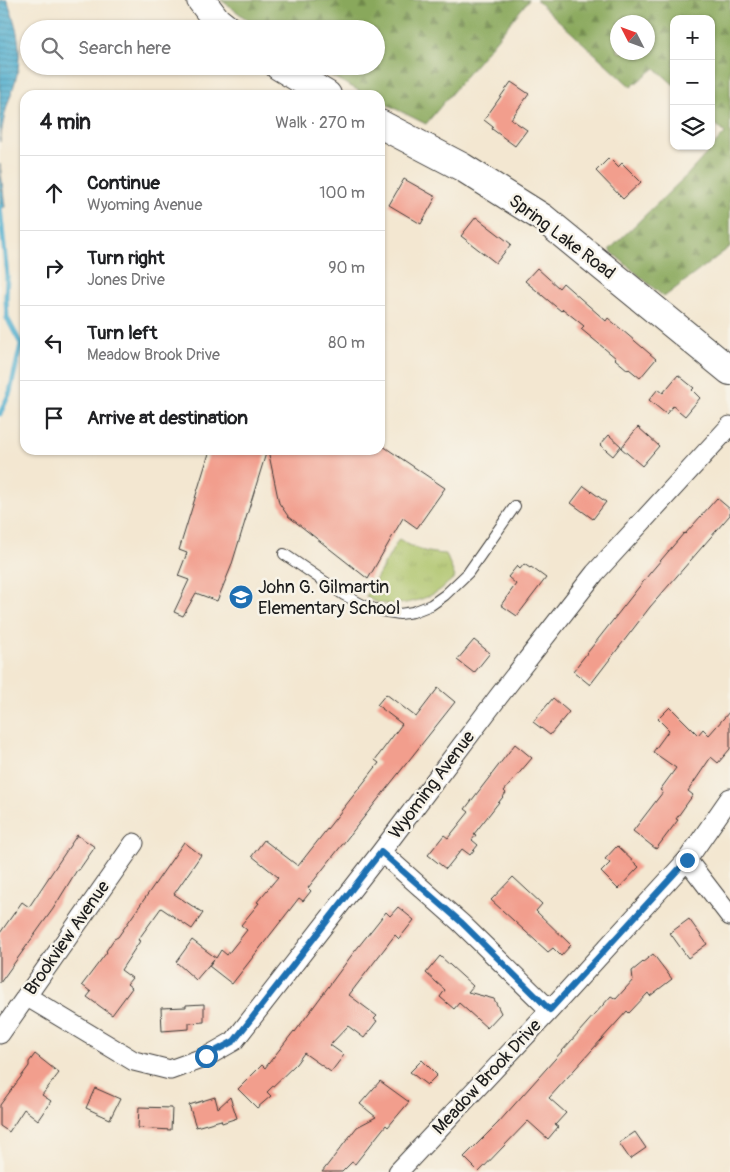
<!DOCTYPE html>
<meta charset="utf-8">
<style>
body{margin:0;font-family:Pangolin,sans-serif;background:#f6f6f6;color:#202124}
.controls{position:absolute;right:15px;top:15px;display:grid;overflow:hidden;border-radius:10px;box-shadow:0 1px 4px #0004}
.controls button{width:45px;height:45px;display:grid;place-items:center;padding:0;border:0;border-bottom:1px solid #e0e0e0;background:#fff;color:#202124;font:25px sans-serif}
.compass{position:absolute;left:610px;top:15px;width:45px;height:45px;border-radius:50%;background:#fff;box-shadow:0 1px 4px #0004;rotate:312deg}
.stop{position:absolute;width:15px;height:15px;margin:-11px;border:4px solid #1f6fb2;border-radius:50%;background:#fff}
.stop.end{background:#1f6fb2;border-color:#fff;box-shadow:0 1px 5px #0008}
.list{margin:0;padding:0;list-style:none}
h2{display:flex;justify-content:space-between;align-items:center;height:65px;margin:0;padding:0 20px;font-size:21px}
h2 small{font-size:16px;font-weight:400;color:#757577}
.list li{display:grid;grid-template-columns:32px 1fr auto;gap:15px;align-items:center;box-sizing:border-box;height:75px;padding:0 20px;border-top:1px solid #e0e0e0}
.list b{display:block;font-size:19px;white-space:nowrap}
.list p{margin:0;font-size:16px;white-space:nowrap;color:#757577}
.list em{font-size:16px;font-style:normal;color:#757577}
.icon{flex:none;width:28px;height:28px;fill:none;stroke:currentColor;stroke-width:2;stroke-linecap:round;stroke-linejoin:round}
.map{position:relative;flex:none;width:730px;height:1172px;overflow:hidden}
.search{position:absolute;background:#fff;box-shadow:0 1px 4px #0004;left:20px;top:20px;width:365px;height:55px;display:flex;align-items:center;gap:12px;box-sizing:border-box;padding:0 18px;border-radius:28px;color:#757577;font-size:19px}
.panel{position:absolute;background:#fff;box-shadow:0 1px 4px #0004;left:20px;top:90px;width:365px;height:365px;border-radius:15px}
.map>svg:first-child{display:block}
.forest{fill:url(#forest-firs);stroke:#52623c;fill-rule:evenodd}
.park{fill:url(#park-tufts);stroke:#646f42}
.water{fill:url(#water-rules);stroke:#366475}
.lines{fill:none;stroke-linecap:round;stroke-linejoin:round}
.stream{stroke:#4fadce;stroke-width:5}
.building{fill:#f29e8d}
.service-casing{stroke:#3c3a37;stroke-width:12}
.minor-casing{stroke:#3c3a37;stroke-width:21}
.secondary-casing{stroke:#3c3a37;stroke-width:30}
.service{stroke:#fff;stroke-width:10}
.minor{stroke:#fff;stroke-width:19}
.secondary{stroke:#fff;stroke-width:28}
.route{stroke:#1f6fb2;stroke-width:6}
.labels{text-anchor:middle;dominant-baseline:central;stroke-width:5;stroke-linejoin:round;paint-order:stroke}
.street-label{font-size:18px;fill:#1c1c1c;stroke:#f7f3e8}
.poi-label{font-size:18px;fill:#1c1c1c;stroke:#f7f3e8;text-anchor:start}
</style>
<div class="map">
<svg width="730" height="1172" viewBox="0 0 730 1172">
<defs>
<pattern id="forest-firs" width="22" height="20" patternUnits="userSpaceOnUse" patternTransform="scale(1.25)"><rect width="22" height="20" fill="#89a85c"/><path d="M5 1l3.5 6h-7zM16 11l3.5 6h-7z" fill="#6f884b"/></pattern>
<pattern id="park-tufts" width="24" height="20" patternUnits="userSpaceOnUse" patternTransform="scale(1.25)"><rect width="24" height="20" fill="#acc267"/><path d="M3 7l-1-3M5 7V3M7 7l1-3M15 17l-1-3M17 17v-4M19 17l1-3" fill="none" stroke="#93a659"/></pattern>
<pattern id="water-rules" width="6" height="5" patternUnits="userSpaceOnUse" patternTransform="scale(1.25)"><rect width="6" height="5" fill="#4fadce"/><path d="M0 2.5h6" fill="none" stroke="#418ca6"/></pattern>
</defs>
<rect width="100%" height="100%" fill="#f7f3e8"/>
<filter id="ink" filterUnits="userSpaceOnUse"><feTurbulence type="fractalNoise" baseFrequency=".02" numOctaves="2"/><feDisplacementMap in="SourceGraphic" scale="10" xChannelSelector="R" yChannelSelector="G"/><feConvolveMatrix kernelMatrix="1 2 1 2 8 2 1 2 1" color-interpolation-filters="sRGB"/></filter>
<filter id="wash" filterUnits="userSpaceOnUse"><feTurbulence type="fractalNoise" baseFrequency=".0096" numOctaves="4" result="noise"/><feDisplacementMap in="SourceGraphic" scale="20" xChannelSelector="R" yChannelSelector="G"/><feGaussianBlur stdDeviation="1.12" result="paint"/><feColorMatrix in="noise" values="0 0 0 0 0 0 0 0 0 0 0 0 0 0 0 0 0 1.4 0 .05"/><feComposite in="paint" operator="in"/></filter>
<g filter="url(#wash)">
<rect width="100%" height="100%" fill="#f3e7d1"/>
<path class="forest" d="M221,0H529L426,124L380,101V95H367L312,66H376V29H260Z
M536,0H730V247L664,297L609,250L688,174L725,133L711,120V19H674V85L655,68L631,87ZM618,22H648V52H618Z"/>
<path class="park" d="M399,539C416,550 426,553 446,554L455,577C450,581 445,586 440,590C423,602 383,612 366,596Z"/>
<path class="water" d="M0,0H7C14,18 20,38 19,57C19,74 13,88 8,103C4,115 2,129 0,142Z
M0,164L5,207L0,208Z"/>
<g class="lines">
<path class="stream" d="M0,207L7,276L6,298L7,318L21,344L10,392L0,414"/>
</g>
<g id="blocks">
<path class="building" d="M511,82L529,94L511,119L527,130L515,146L492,129L493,127L484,120Z
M609,158L618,167L622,163L641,182L623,199L596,171Z
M404,179L436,197L421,224L389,205Z
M476,217L511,244L496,263L461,236Z
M537,268L559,288L563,283L606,321L608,318L656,359L640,378L629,369L628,370L615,359L616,358L581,329L584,326L563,309L561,311L525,281Z
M678,375L694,388L692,390L700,398L685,416L673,406L666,414L649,400L658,389L663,393Z
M638,427L659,446L642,466L621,448Z
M609,435L621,446L613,456L600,445Z
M380,444L445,488L417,528L403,518L368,579L288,516L279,503L268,450H380Z
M210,450H267L231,567L217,601L196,593L183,616L174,612L189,580L178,576L187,553L179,550Z
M584,486L606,502L593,519L571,503Z
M717,498L730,509V515L650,607L590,685L573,671L650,573L684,533L685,534Z
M524,564L530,568L531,567L546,578L517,616L501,605L516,584L508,577L517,566L520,569Z
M474,640L490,653L474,673L457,660Z
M438,688L455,702L308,888L311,891L303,901L299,898L232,984L209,966L214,959L196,980L176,962L192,940L216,958L221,950L227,955L247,930L241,925L259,903L257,902L278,877L252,856L264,840L298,866L379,763L375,760L402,724L377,705L386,694L416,717Z
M553,698L569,712L550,735L533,722Z
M670,707L698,735L703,729L709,735L730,711V749L718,763L711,757L688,791L693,795L676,819L678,820L656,849L633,831L663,792L660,790L676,768L653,752L669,730L658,719Z
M515,744L532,758L504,791L506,793L474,834L476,835L472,840L478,845L470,855L462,849L446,869L428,855L444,835L448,838L469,812L465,809Z
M77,835L95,847L79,870H77L53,909L0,983V933L22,902L29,907Z
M184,842L201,855L174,894L203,913L192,929L161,908L138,940L140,941L121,970L132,978L127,984L132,988L112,1015L87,997L91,992L82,985L107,952L106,951L114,939L118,937Z
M617,846L639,867L618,889L601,872L610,863L605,859Z
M513,877L542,904L536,911L571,945L561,956L553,948L548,952L491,900Z
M398,907L414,920L399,939L395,935L349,995L377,1016L374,1019L377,1021L364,1038L348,1026L330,1045L344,1055L331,1072L304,1053L296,1064L267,1092L271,1096L257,1108L238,1089L262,1065L265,1068L294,1031L295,1032L351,956L386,912L390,916Z
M689,919L707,944L688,958L670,933Z
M653,954L672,979L650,996L648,993L629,1013L627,1011L549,1098L566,1113L555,1125L558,1127L548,1139L528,1121L479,1172L464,1157L498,1123L611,996L616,999L633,980L632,971Z
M440,956L473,986L468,992L494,999L501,1013L487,1028L459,1003L454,1009L440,997L445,990L426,973Z
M204,1004V1022L189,1023V1029L162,1031L161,1008L186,1007V1005Z
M35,1054L59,1073L42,1095L51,1101L38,1120L24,1109L9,1132L0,1126V1105L29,1066V1062Z
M422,1060L437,1075L427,1085L410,1072Z
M380,1081L409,1102L388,1127L386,1125L355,1164L352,1162L342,1172H322L357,1127L376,1117L360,1104Z
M95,1088L120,1099L110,1119L86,1108Z
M215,1097L218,1108L230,1097L237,1118L222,1123L221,1120L196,1127L189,1105Z
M139,1107L172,1108L171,1130L138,1128Z
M635,1132L646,1148L630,1159L619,1143Z"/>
</g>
</g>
<g filter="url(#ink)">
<use href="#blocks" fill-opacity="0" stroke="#3c3a37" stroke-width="1"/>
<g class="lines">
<defs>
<path id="service" d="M284,554L344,595L367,607L382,611L400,614L413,612L431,605L445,595L468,573L515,506"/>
<path id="minor" d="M381,852L461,923L550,1010
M687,860L730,916
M26,996L134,1061L170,1070L206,1057L234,1041L381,852L499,696L595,573L730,426
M0,1034L134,843
M398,1172L550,1010L687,860L730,798"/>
<path id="secondary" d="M201,0L217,21L227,29
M279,66L327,95
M380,124L462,167L543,218L730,371"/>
</defs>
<use href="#service" class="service-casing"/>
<use href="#minor" class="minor-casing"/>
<use href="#secondary" class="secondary-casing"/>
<use href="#service" class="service"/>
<use href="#minor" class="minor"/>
<use href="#secondary" class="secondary"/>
</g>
</g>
<g class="lines" filter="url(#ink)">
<path class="route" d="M206,1056L234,1041L381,852L461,922L550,1010L687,860"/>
</g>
<defs>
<symbol id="school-disc" viewBox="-11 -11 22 22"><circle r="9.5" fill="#1f6fb2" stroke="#f7f3e8"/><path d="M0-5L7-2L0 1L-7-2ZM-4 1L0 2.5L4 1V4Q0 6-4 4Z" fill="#fff"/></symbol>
</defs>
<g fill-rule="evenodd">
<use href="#school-disc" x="227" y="583" width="28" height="28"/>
</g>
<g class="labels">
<g class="street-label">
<text transform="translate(562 237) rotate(37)">Spring Lake Road</text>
<text transform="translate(432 785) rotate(-53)">Wyoming Avenue</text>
<text transform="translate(67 938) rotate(-55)">Brookview Avenue</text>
<text transform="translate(487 1077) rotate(-47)">Meadow Brook Drive</text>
</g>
<g class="poi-label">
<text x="258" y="587">John G. Gilmartin<tspan x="258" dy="21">Elementary School</tspan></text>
</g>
</g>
</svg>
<div class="controls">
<button>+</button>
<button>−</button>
<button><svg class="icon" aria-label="layers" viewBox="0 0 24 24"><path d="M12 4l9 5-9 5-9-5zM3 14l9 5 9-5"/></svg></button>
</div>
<svg class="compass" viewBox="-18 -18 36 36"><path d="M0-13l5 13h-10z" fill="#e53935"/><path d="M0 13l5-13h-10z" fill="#757577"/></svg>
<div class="stop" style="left:206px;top:1056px"></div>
<div class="stop end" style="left:687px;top:860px"></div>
<div class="search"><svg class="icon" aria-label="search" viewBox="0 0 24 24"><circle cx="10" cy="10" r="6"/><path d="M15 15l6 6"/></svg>Search here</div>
<section class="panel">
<h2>4 min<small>Walk · 270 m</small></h2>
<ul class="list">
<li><svg class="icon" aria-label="ahead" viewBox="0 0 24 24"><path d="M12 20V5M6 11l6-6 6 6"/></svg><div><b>Continue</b><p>Wyoming Avenue</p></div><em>100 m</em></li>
<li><svg class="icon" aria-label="right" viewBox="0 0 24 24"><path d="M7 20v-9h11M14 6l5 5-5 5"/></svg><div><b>Turn right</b><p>Jones Drive</p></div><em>90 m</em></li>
<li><svg class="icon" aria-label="left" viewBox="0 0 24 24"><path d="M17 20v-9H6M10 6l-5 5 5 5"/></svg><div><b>Turn left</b><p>Meadow Brook Drive</p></div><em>80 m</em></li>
<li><svg class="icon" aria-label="arrive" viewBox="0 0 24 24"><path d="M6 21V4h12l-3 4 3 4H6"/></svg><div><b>Arrive at destination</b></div></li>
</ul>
</section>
</div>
